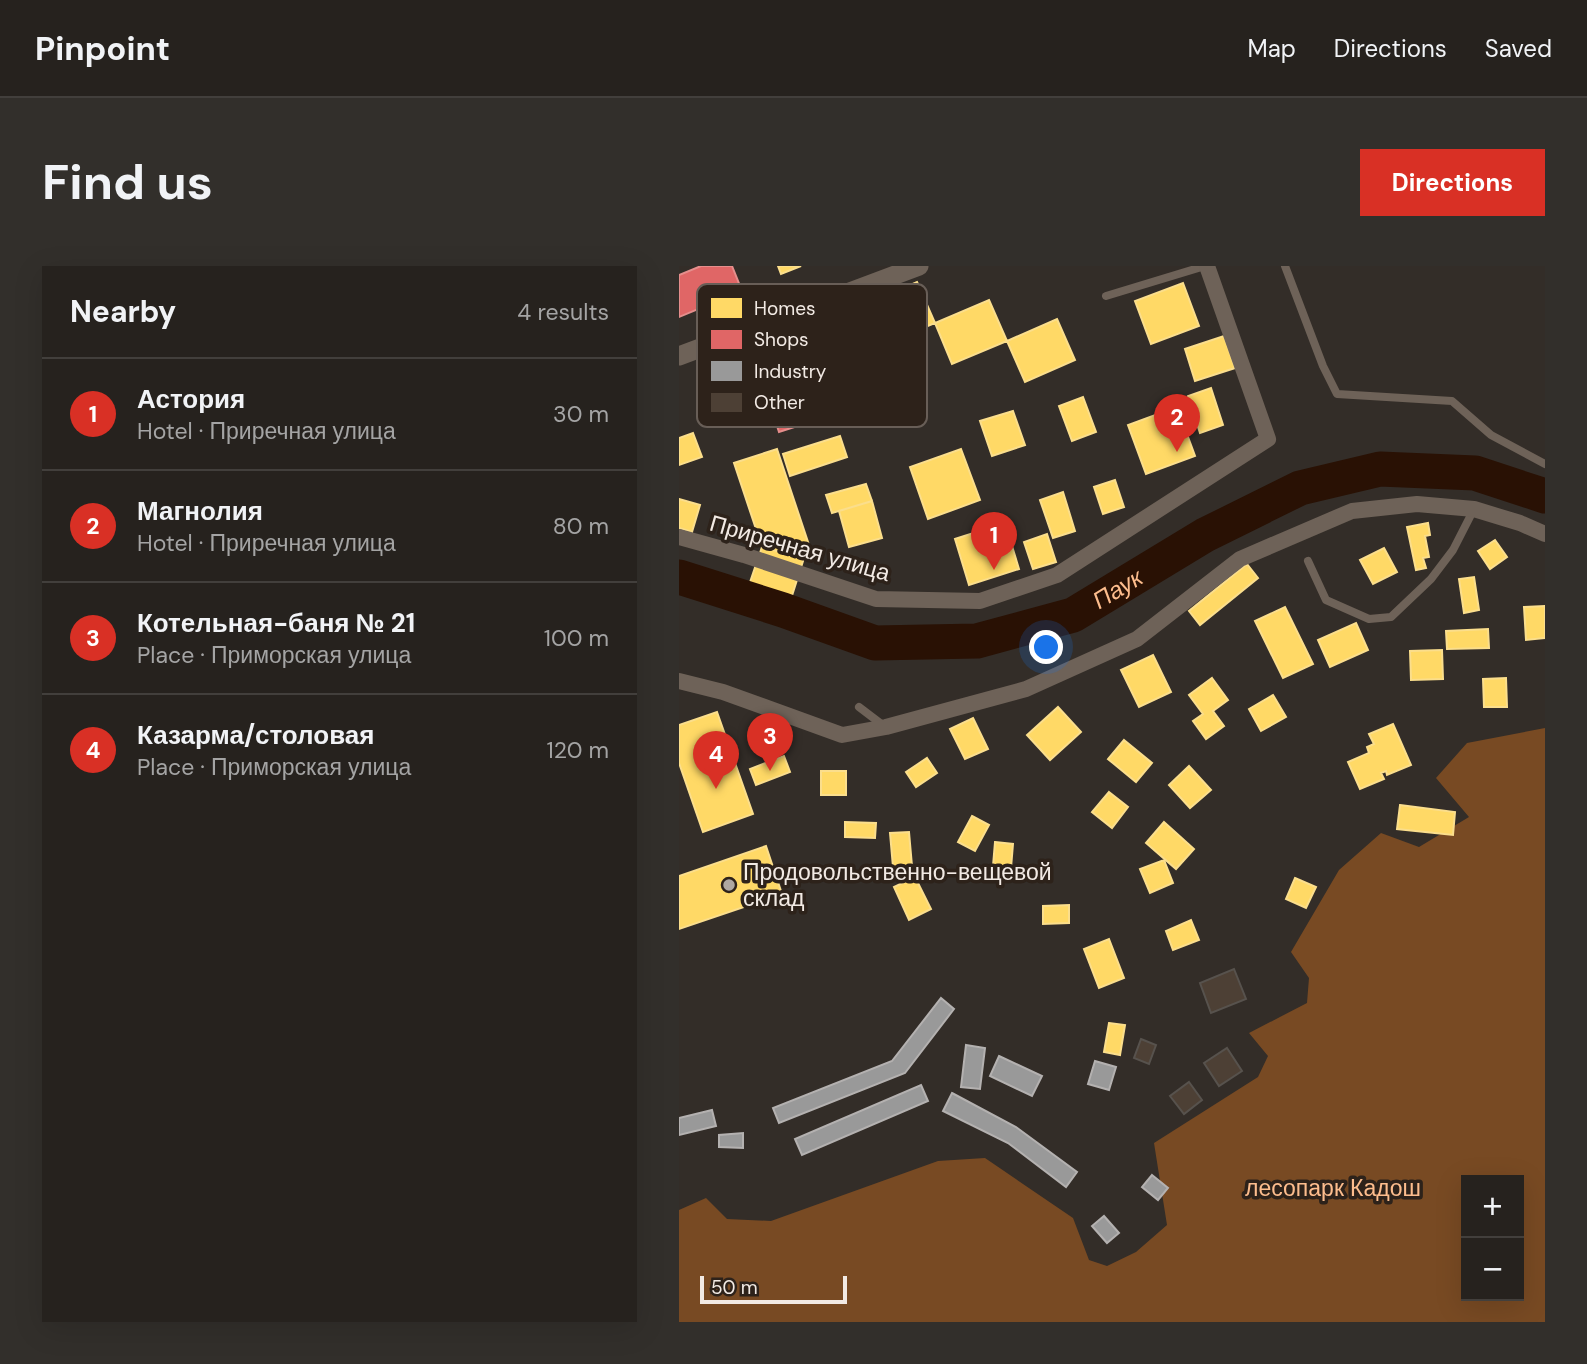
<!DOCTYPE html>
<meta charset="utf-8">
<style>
body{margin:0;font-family:"DM Sans",sans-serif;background:#322f2b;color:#f1f3f6}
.controls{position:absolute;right:21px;bottom:21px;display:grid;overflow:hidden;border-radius:0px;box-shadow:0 7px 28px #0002}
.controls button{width:63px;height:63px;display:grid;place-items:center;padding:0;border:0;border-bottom:2px solid #423f3c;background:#26221e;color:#f1f3f6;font:35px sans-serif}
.scale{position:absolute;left:21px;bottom:18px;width:147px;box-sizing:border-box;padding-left:7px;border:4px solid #f2eae4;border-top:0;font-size:19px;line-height:24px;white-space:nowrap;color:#f2eae4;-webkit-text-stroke:5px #2d221a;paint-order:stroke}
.you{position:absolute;left:368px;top:382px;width:24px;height:24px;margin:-18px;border:5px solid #fff;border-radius:50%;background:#1a73e8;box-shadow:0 0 0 10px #1a73e833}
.badge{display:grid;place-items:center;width:46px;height:46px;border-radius:50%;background:#d93025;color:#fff;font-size:23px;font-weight:700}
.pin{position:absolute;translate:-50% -58px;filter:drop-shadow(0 2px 4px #0008)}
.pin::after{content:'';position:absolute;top:37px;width:24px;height:21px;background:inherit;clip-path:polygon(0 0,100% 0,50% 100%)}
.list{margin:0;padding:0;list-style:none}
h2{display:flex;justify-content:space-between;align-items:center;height:91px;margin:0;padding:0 28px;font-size:30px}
h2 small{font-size:23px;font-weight:400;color:#a4a4a4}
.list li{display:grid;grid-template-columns:46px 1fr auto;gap:21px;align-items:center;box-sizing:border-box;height:112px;padding:0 28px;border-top:2px solid #423f3c}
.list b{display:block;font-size:26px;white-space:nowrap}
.list p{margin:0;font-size:23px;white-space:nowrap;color:#a4a4a4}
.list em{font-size:23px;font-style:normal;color:#a4a4a4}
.map{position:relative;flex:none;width:866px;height:1056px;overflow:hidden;border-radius:0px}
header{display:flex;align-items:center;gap:42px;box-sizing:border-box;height:98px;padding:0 35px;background:#26221e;border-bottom:2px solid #423f3c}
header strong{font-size:33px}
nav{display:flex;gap:38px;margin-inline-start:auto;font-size:24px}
.intro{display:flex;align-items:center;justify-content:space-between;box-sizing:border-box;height:168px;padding:0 42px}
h1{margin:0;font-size:49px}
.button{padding:18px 32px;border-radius:0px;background:#d93025;color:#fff;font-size:24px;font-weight:700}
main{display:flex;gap:42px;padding:0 42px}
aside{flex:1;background:#26221e;border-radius:0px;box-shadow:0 7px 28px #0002}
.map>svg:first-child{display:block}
.forest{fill:#784a23;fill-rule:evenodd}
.homes{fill:#ffd966;stroke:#fbde8c;stroke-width:2}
.shops{fill:#e06666;stroke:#e58e8c;stroke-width:2}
.industry{fill:#999;stroke:#b4b1b0;stroke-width:2}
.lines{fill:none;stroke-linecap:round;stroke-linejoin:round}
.river{stroke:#291104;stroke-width:35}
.building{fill:#4d4035;stroke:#57524d;stroke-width:2}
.service{stroke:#6e6258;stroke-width:8}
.minor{stroke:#6e6258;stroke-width:16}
.tertiary{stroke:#6e6258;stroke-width:19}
.poi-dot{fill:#afa8a2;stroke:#2d221a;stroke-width:2.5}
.labels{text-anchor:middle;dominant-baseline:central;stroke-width:7;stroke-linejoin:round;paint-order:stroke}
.street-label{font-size:23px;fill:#f2eae4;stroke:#2d221a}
.poi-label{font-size:23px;fill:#f2eae4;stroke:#2d221a;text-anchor:start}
.park-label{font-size:23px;fill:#fdbd8d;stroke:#2d221a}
.water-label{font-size:24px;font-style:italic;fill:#fdbd8d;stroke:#2d221a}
.key{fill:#2d221a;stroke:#685e57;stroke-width:2}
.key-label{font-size:19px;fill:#f2eae4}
</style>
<header>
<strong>Pinpoint</strong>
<nav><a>Map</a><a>Directions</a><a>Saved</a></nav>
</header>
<div class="intro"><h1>Find us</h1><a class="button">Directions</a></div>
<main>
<aside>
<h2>Nearby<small>4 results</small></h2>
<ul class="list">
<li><span class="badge">1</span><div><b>Астория</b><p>Hotel · Приречная улица</p></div><em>30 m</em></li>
<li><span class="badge">2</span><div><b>Магнолия</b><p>Hotel · Приречная улица</p></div><em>80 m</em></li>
<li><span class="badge">3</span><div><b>Котельная-баня № 21</b><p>Place · Приморская улица</p></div><em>100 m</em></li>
<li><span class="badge">4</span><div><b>Казарма/столовая</b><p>Place · Приморская улица</p></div><em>120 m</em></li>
</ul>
</aside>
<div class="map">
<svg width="866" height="1056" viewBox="0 0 866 1056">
<rect width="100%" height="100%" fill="#332d28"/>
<path class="forest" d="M866,462V1056H0V944L27,932L48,953L92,955L259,895L306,892L394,952L410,994L428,1000L457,986L488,959L475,877L579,811L589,790L570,767L628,737L630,712L612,686L660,604L702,567L740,581L790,551L757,512L788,477ZM787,914H840V1030H787Z"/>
<path class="homes" d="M99,0H122L102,8Z
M238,16L256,57L206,78L189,37Z
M504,17L520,60L472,78L456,35Z
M310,34L328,75L273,98L256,57Z
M378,53L396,94L346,116L328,75Z
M545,70L556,102L516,115L506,83Z
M532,122L544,159L521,167L509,130Z
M404,131L417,166L393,175L380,140Z
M498,141L516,190L467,208L449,159Z
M334,145L346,179L313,190L301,155Z
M14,167L23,191L0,199V172Z
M161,170L168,191L111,210L104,188Z
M98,183L130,279L125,292L83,281L55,197Z
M282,183L301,234L249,253L231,201Z
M436,214L445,241L424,248L415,221Z
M187,218L193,235L153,247L147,229Z
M384,226L396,265L374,272L361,234Z
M0,233L21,239L13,266L0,262Z
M193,235L203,272L170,281L160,245Z
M326,257L340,303L290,319L276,273Z
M749,257L751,269L746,270L750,291L744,292L747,302L737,304L728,261Z
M368,268L377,296L354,303L345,276Z
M816,274L828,291L811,303L799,285Z
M83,281L125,292L110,339L68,325Z
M705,282L718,306L694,318L681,294Z
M568,298L579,312L521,359L510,345Z
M795,311L800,344L785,347L780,313Z
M866,340V372L847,374L845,341Z
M606,341L634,398L604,412L576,355Z
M677,357L689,384L651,401L639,374Z
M809,363L810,382L768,383L767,365Z
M763,384L764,413L732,414L731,385Z
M474,389L492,426L460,441L442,404Z
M533,412L549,434L534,445L545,460L527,473L514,455L524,448L510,429Z
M827,412L828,441H805L804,413Z
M594,429L607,451L582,465L570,443Z
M379,441L402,466L371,494L348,469Z
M38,446L74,548L24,566L0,497V459Z
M294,452L309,483L286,493L271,463Z
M714,458L732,499L708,509L707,505L702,507L705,513L681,523L669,496L690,487L688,481L695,478L690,468Z
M445,474L473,497L457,516L429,493Z
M105,490L111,506L77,519L71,503Z
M248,492L258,507L237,521L227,506Z
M510,500L532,524L511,542L490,519Z
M142,505H167V529H142Z
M430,526L449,541L433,562L413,546Z
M721,539L776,546L774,569L718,563Z
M293,550L310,559L296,585L279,576Z
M166,556L197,557L196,572L166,571Z
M485,556L515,583L497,603L467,577Z
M230,566L233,600L214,601L211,567Z
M316,576L334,578L332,602L314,600Z
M87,580L103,628L0,663V610Z
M485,594L494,617L471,627L461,603Z
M236,611L252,643L230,654L215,621Z
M616,612L637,621L627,642L607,633Z
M390,639V657L364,658V640Z
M512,654L520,674L494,684L487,665Z
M430,673L445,712L420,722L405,683Z
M430,757L446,759L441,789L425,786Z"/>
<path class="shops" d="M22,0H53L63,25L0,51V9Z
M136,71L146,101L120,110L134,155L100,166L76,91Z"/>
<path class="industry" d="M262,732L275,743L226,807L100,857L94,842L213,795Z
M287,779L306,782L301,823L282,821Z
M320,790L363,810L353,830L311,810Z
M416,795L437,801L430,824L409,818Z
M242,819L249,835L123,889L116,873Z
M273,827L337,861L398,906L387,921L329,877L264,845Z
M33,844L37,860L0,869V852Z
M64,867V882L40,881V869Z
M473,909L489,922L479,934L463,921Z
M425,950L440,967L428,977L413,960Z"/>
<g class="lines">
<path class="river" id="s1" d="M0,311L104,344L196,377L298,375L394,349L526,269L621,222L701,203L796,207L866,230"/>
</g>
<path class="building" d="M555,703L567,733L532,747L521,717Z
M462,773L477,779L470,798L455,792Z
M548,782L563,805L540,820L525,797Z
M510,816L523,834L505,848L491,830Z"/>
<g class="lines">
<path class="service" d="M606,0L644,100L658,128L773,135L812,169L866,198
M427,30L526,0
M629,295L647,334L690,353L712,351L752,313L774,284L795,243
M180,441L205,460"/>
<path class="minor" d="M0,271L65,289L197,333L301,335L378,309L589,173L528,0
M0,415L44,426L163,469L207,461L347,423L458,373L561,293L673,245L738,238L795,243L841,257L866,268"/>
<path class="tertiary" d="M0,90L240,0"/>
</g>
<circle class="poi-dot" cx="50" cy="619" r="7"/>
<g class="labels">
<g class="street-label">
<text transform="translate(121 282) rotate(16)">Приречная улица</text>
</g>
<g class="poi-label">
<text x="64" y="606">Продовольственно-вещевой<tspan x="64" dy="26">склад</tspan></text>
</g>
<g class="park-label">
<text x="654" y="922">лесопарк Кадош</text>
</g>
<g class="water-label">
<text stroke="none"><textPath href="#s1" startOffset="460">Паук</textPath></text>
</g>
</g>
<rect x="18" y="18" width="230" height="143" rx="10" class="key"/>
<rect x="32" y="32" width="31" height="20" fill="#ffd966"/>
<rect x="32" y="64" width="31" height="19" fill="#e06666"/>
<rect x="32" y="95" width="31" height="20" fill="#999"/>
<rect x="32" y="127" width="31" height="19" fill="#4d4035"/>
<g class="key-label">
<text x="75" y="49">Homes</text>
<text x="75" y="80">Shops</text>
<text x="75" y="112">Industry</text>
<text x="75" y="143">Other</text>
</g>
</svg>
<div class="controls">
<button>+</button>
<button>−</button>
</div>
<div class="scale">50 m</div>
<div class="you"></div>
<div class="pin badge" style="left:315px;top:304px">1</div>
<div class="pin badge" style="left:498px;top:186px">2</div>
<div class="pin badge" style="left:91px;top:505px">3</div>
<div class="pin badge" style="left:37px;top:523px">4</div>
</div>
</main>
